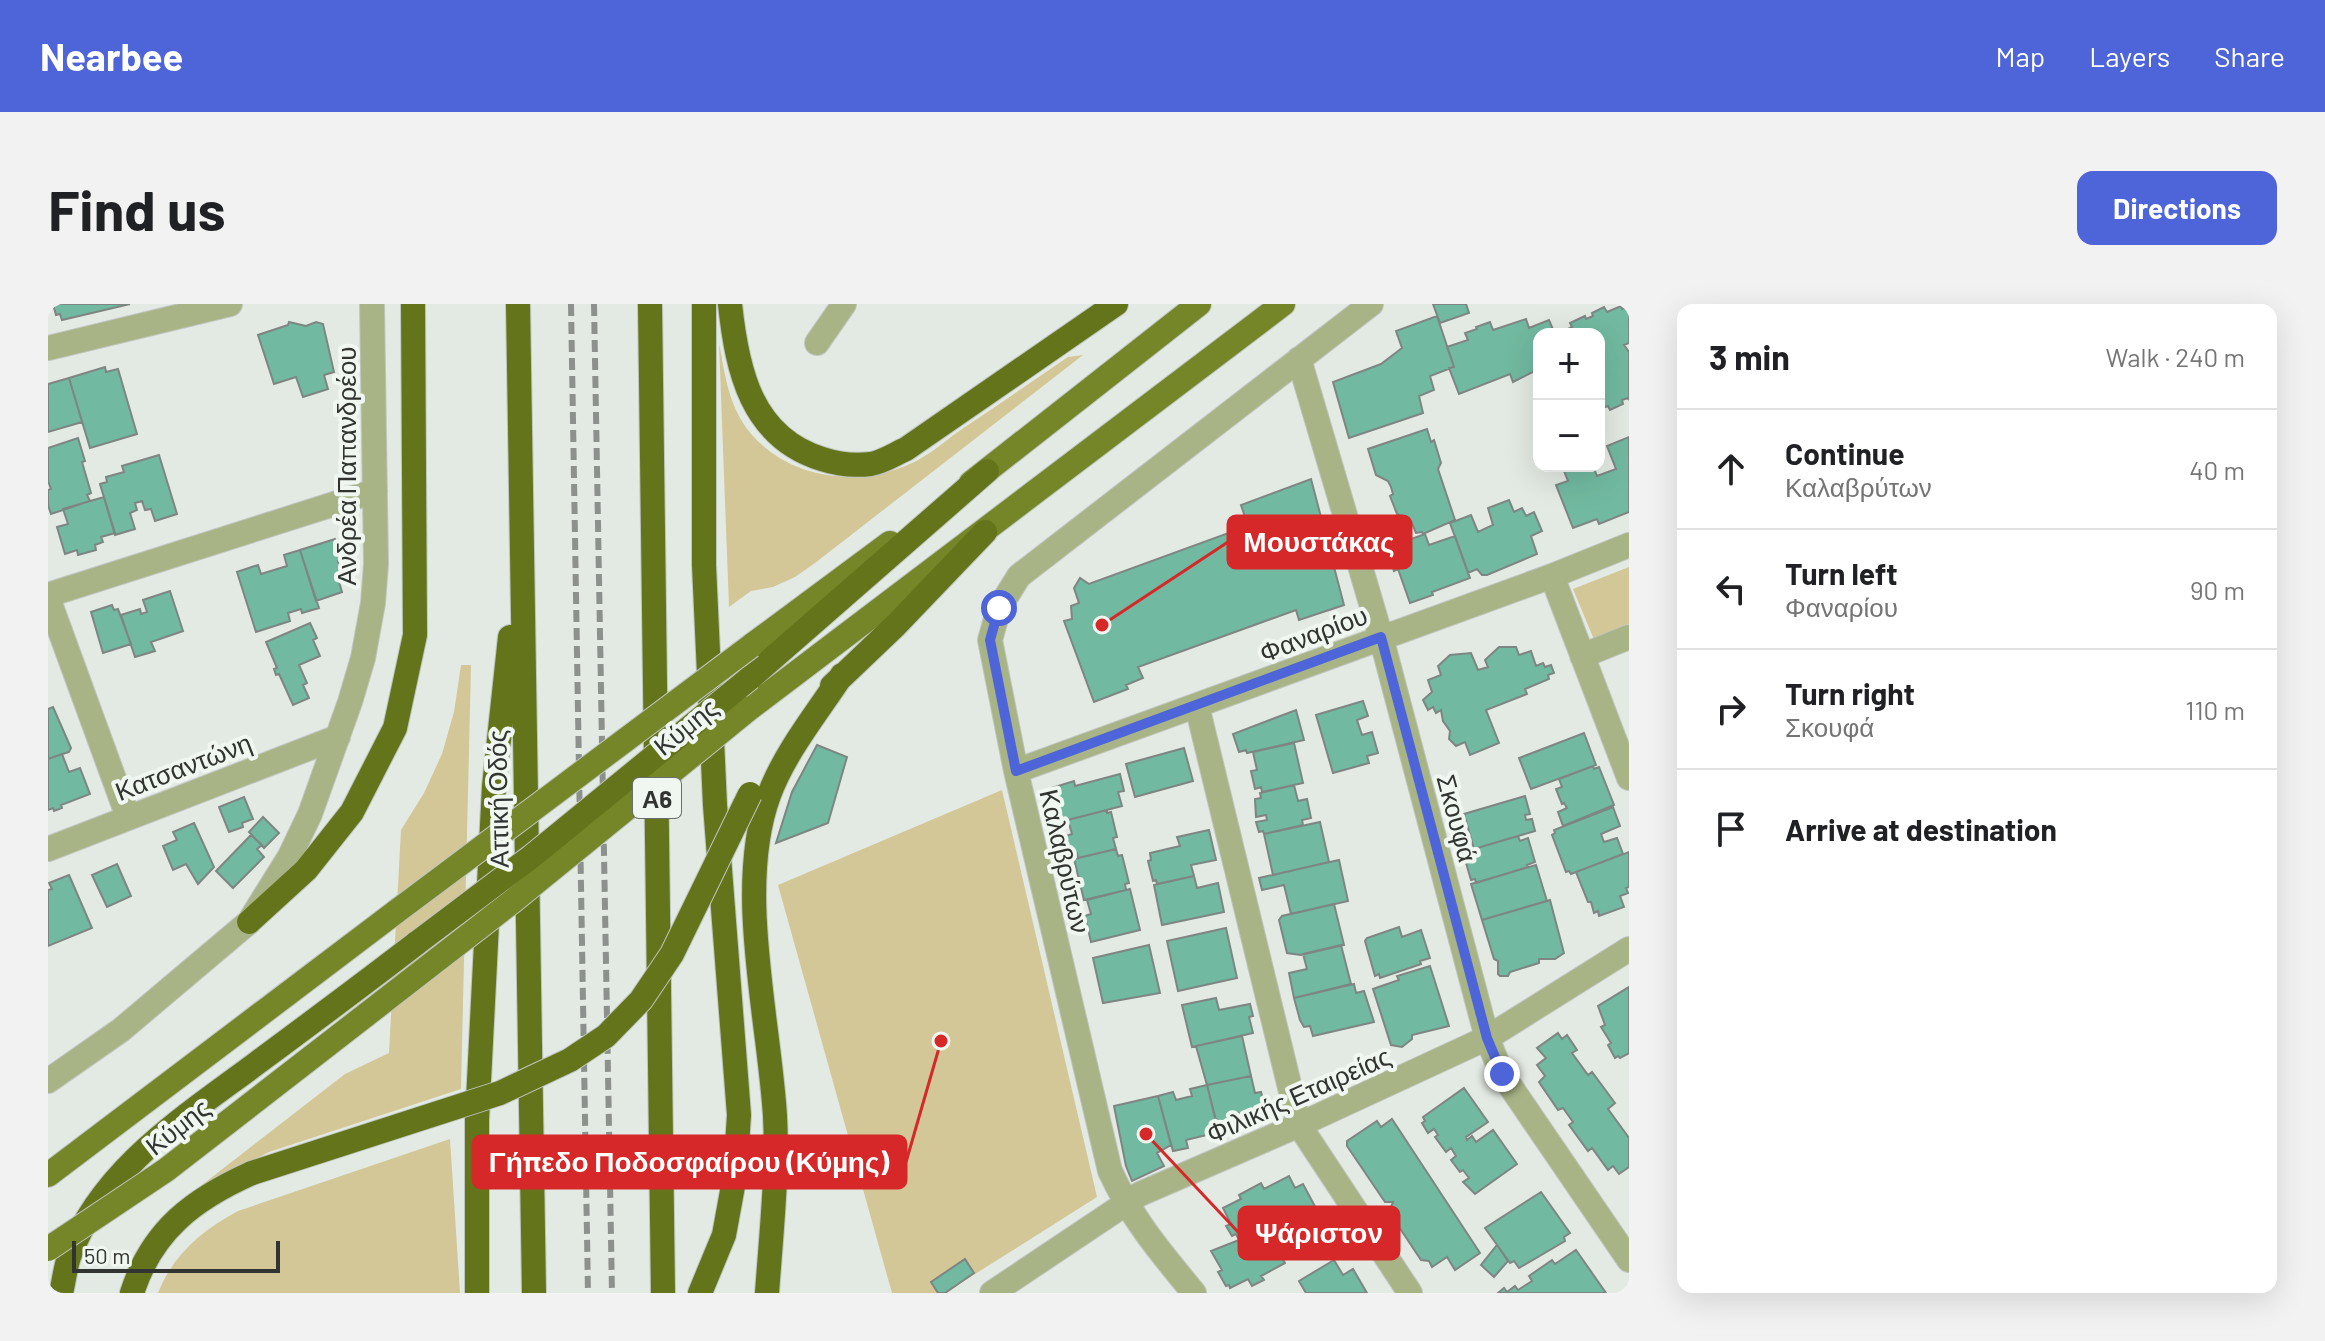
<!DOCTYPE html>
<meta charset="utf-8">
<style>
body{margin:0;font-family:Barlow,sans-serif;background:#f2f2f2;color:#202124}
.controls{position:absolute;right:24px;top:24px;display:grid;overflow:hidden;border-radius:16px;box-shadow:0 8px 32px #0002}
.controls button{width:72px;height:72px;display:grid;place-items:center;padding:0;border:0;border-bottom:2px solid #e0e0e0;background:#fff;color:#202124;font:40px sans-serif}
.scale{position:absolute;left:24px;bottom:20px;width:208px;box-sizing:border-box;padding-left:8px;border:4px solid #313431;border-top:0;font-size:22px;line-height:28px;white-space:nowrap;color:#313431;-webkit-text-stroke:6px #f0f7f0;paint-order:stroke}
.stop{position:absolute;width:24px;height:24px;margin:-18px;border:6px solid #4e65da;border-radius:50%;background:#fff}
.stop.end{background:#4e65da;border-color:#fff;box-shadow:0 2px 8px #0008}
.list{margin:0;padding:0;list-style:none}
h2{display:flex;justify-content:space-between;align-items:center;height:104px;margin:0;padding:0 32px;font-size:34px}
h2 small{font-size:26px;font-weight:400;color:#757577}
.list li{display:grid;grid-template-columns:52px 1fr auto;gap:24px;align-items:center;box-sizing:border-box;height:120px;padding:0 32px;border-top:2px solid #e0e0e0}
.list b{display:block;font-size:30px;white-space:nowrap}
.list p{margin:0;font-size:26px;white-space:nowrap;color:#757577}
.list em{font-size:26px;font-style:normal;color:#757577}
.icon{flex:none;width:44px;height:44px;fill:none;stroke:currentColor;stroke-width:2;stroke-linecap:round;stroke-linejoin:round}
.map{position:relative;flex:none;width:1581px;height:989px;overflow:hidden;border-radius:16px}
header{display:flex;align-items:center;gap:48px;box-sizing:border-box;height:112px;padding:0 40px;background:#4e65da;color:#fff}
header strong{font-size:38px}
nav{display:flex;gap:44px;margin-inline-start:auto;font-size:28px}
.intro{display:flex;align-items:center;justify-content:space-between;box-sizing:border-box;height:192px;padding:0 48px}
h1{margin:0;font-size:56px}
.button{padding:20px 36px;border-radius:16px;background:#4e65da;color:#fff;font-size:28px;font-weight:700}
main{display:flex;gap:48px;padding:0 48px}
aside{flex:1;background:#fff;border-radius:16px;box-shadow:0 8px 32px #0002}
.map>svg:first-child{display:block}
.green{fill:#d3c798}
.building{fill:#71b9a0;stroke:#7e8683;stroke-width:2}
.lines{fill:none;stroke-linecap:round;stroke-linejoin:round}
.minor-casing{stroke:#bfc5bf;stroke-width:26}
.major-casing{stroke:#bfc5bf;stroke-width:26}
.highway-casing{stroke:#bfc5bf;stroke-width:26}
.minor{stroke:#a8b486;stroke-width:24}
.major{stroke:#748628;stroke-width:24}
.highway{stroke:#64741b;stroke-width:24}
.rail{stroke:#8d918d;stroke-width:6;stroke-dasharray:12 6;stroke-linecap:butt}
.major-bridge-casing{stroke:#bfc5bf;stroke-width:26;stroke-linecap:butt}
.highway-bridge-casing{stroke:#bfc5bf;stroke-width:26;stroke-linecap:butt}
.major-bridge{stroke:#748628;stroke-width:24}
.highway-bridge{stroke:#64741b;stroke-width:24}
.route{stroke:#4e65da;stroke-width:10}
.labels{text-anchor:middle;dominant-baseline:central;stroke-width:8;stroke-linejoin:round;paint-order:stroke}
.shield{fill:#f0f7f0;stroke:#6a6e6a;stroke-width:2}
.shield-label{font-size:24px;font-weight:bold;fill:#313431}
.street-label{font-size:26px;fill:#313431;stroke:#f0f7f0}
.leader{fill:none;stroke:#d62828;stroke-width:3}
.callout-dot{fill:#d62828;stroke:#f0f7f0;stroke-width:3}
.callout{fill:#d62828;stroke:#d62828;stroke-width:3}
.callout-label{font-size:28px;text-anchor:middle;font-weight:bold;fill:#fff}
</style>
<header>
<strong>Nearbee</strong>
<nav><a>Map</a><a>Layers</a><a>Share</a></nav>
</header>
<div class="intro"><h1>Find us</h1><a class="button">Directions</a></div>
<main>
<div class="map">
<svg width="1581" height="989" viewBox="0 0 1581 989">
<rect width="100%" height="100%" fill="#e3e9e3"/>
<path class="green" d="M671,39C676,65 679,91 692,114C726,173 806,187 864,159C882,151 898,136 914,125C950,101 985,77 1020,53L1035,51L767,259L747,273L725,283L703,287L681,303Z
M1581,263V325L1547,338L1525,285Z
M413,361H423L413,785L221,848L141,891L297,770L341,749L353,526L376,489L394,450L406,408Z
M954,486L1049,893L897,989H844L730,581Z
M402,835L412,989H110C125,951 154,926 190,907Z"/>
<path class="building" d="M5,0H82L14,16L12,10L8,11Z
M1385,0H1418L1421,9L1392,19Z
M1573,2L1574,5L1578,3L1581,9V39L1576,41L1581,48V96L1580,94L1574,96L1575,100L1562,106L1560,102L1557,103L1551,91L1553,60L1551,30H1523L1520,25L1524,23L1522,19L1537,12L1538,15L1545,12L1544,9L1556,3L1559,8Z
M1389,12L1406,63L1382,72L1386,86L1371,92L1375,109L1301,134L1285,78L1333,60L1354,44L1348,27Z
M1478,15L1481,24L1501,16L1507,30H1491V65L1465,78L1462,70L1411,90L1401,64L1406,63L1399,43L1420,36L1417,29L1429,25L1428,23L1442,18L1445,26Z
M241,18L258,22L268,18L275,20L286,68L276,71L280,85L255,93L248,73L226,80L210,31L240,21Z
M57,63L58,68L70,65L89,130L42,144L21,74Z
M21,74L34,118L0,128V80Z
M1379,125L1383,138L1386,136L1393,159L1390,165L1407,216L1375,230L1374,228L1368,229L1363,217L1349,210L1342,192L1345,190L1343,183L1340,177L1328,171L1320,145Z
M1581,133V208L1551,220L1549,215L1525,224L1508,181L1520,177L1514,162H1545L1549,172L1568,165L1559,142Z
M30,134L37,157L34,158L43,189L39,191L42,197L3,210L0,201V186L3,185L0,177V144Z
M111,151L129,210L107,217L103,205L97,206L94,197L87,199L89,206L82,209L87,225L67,231L52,180L59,178L58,173L76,168L74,162Z
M1263,175L1296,301L1251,316L1248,306L1090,363L1095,374L1078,381L1080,385L1046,398L1016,317L1024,315L1023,302L1031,299L1026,284L1032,274L1041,280L1200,222L1193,201Z
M56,193L67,229L53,233L55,238L47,241L48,246L30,251L29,246L17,250L9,223L20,220L15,205Z
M1461,196L1466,208L1474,204L1478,212L1486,208L1494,227L1483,232L1489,250L1439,271H1434L1429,265L1420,269L1402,219L1423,211L1430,228L1445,221L1440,204Z
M1377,230L1381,241L1407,232L1422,274L1384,288L1385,291L1362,299L1350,265L1346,267L1338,244Z
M287,235L294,256L290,257L294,269L289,271L294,288L268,297L252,246Z
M252,246L271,304L254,309L253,305L240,309L242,317L208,328L189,268L210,261L213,270L239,262L236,251Z
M122,287L135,327L103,338L107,347L87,353L73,311L92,305L93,310L99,308L95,296Z
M64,301L66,306L70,305L83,340L55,349L43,308Z
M262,319L269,334L265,336L272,352L251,361L259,379L255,381L261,394L245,401L231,370L228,371L226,365L229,364L218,338Z
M1451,343H1468L1471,351L1483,347L1488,362L1495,359L1497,363L1503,361L1506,369L1500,371L1501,375L1477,385L1479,390L1438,406L1451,439L1422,451L1417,438L1408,442L1401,435L1402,427L1395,417L1393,406L1388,409L1385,403L1380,406L1375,396L1384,388L1380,376L1393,371L1390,362L1402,351L1423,349L1430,366L1440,363L1437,356Z
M1315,397L1320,412L1309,416L1314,431L1324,428L1330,449L1319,452L1321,459L1285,469L1268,411Z
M5,403L23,444L21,448L0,455V405Z
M1248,406L1256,436L1199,449L1198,446L1191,448L1185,430Z
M1536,429L1548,461L1483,485L1471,454Z
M1246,439L1255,479L1214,488L1213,483L1207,485L1203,467L1209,466L1205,448Z
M769,441L799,453L780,519L728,539L744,488Z
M1136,444L1145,477L1087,493L1078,460Z
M14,450L21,468L32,464L42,490L13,501L14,504L6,507L5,504L0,506V455Z
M1545,462L1546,465L1551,463L1566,501L1515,522L1510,508L1519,504L1516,499L1514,500L1508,485L1514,483L1511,475Z
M1072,470L1076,487L1070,488L1074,502L1012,518L1004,484L1026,477L1027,482Z
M1246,481L1250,497L1259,495L1263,514L1254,516L1255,521L1216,530L1215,527L1211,528L1208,518L1219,516L1218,511L1208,513L1207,495L1213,494L1212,489Z
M1477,492L1482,510L1477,511L1478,516L1484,515L1487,527L1426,545L1416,510Z
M196,493L205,515L194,519L195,523L181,528L171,503Z
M1565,503L1572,522L1553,530L1556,538L1569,534L1575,550L1523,570L1521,567L1518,568L1504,531L1507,529L1506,526Z
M1059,506V509L1063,508L1069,533L1065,534L1068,545L1030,554L1029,549L1023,551L1018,532L1024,530L1020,516Z
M215,513L231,529L216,544L201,528Z
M1272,518L1281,558L1225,571L1216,530Z
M146,519L166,563L150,580L138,560L125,566L115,542L129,536L125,528Z
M1161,526L1168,556L1143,561L1146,572L1109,580L1108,576L1105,577L1100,557L1103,556L1102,549L1132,542L1129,533Z
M203,531L214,541L209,545L216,553L185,584L168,567Z
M1470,532L1472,537L1480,534L1487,558L1479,561L1480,563L1428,579L1427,575L1423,576L1416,552L1420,551L1419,547Z
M1068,545L1070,552L1074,551L1081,579L1077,580L1078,586L1036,596L1026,555Z
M1581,548V583L1578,584L1580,589L1572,592L1576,603L1551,612L1550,607L1546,609L1543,598H1540L1528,568Z
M1291,556L1300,597L1243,610L1236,581L1214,586L1211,574Z
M69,560L83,592L59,603L44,571Z
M1488,561L1499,597L1434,616L1423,580Z
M21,571L44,624L0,642V586L4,585L1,579Z
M1146,572L1149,584L1170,579L1176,608L1114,621L1106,581Z
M1082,585L1092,626L1043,638L1037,612L1043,610L1039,596Z
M1502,596L1516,649L1507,655H1491V659L1462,668L1460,672H1452L1450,670V657L1446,655L1434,616Z
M1286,600L1296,641L1253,651L1239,649L1231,616L1234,612Z
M1351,623L1354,633L1373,626L1382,654L1372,657L1373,660L1332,674L1331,670L1327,672L1317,637L1319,634Z
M1178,624L1189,674L1130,687L1119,637Z
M1101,641L1112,689L1055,699L1045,654Z
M1293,641L1303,680L1246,694L1241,669L1259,665L1255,650Z
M1382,662L1401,722L1364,731V735L1354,743L1343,741L1325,685L1351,676L1349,672Z
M1306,680L1308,689L1316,687L1326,718L1265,732L1262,722L1256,723L1252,716L1246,694Z
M1581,683V749L1572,754L1570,752L1567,754L1560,741L1563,739L1553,723L1557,721L1550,702Z
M1168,694L1171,706L1202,700L1205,712L1201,713L1205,729L1144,743L1134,701Z
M1510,729L1514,735L1519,731L1529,746L1524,749L1540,771L1544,768L1567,799L1560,805L1581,834V863L1571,870L1565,862L1560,866L1544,844L1540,847L1521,821L1525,818L1515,804L1510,806L1491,778L1497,772L1489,761L1498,754L1489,744Z
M1194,732L1203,772L1159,781L1148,742Z
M1203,772L1207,789L1213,788L1217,803L1207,805L1206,811L1194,812L1193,809L1180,812V817L1171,818L1167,814L1159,781Z
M1159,781L1171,828L1138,836L1140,844L1125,847L1110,792L1125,788L1128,796L1144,792L1142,785Z
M1416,784L1440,818L1418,833L1419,836L1424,832L1428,838L1445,826L1469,860L1427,890L1415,878L1421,874L1415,866L1412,868L1403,856L1408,852L1403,844L1398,848L1387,833L1390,831L1386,825L1380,829L1374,819L1377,817L1375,813Z
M1110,792L1123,841L1109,849L1116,862L1084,877L1078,862L1066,802Z
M1344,815L1432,949L1407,966L1399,953L1384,963L1381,957L1373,956L1341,908L1345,898H1337L1299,842V837L1329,817L1333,823Z
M1241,872L1247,884L1255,880L1270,908L1275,905L1282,921L1263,931L1265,935L1242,947L1239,941L1236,943L1231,933L1225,937L1237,959L1213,972L1216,976L1204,982L1200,975L1182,984L1181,981L1178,982L1170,968L1174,966L1163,947L1191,936L1188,930L1184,932L1178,922L1183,920L1175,904L1193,895L1191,891L1213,879L1216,885Z
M1493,888L1522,929L1516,933L1517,937L1471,964L1466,957L1462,959L1437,924Z
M1449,941L1460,957L1446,973L1433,961Z
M1528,946L1558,989H1450L1456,984L1459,988L1467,982L1470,986L1484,977L1481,972L1504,956L1507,960Z
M917,955L926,969L897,989H890L883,978Z
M1286,956L1295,971L1305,965L1319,989H1258L1251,977Z"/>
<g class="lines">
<defs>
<path id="minor" d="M769,39L796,0
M0,44L182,0
M1251,55L1333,333L1439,734L1454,770L1581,956
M1504,272L1581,474
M0,291L327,187
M0,294L80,513
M1534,352L1581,333
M1149,402L1251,821L1362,989
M968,467L1504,272L1581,241
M0,545L290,433
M0,777L73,726L201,618L242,552L262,510L302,398L315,354L325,299L328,260L324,0
M944,989L1092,890L1251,821L1439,734L1581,645
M1146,989C1113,949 1084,915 1062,867L968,467L942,336L951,304L971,272L1323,0"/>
<path id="major" d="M923,179L1151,0
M703,342L842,239
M702,404L1235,0
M0,871L349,607"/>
<path id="highway" d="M470,0L486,989
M602,0L615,989
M682,0C689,66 703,133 774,155C789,160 807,162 823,160C835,158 847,150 858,145L1068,0
M702,374L939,167
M784,382L848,321L937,228
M201,618L258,566L304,508L347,424L367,331L365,0
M13,989C16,977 17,965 21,953C53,865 138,812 209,759C263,719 317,679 370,638
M84,989C104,926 146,895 204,869
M429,989V816L446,482L462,333
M652,989L676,931L687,871L691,811L667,501L656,261V0
M719,989C723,933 730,867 727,812C721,714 687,583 721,491C737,448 769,409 794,371"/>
</defs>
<use href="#minor" class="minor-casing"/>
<use href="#major" class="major-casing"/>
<use href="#highway" class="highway-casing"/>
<use href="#minor" class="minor"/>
<use href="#major" class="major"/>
<use href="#highway" class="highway"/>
<path class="rail" d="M523,0L540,989
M546,0L564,989"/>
<defs>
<path id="major-bridge" d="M349,607L703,342
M0,945L118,866L465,597L702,404"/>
<path id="highway-bridge" d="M370,638L483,553L702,374
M204,869L452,789L522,756L558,732L593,696L624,650L702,490"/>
</defs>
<use href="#major-bridge" class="major-bridge-casing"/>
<use href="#highway-bridge" class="highway-bridge-casing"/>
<use href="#major-bridge" class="major-bridge"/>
<use href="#highway-bridge" class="highway-bridge"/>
</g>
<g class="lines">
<path class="route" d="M951,304L942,336L968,467L1333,333L1439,734L1454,770"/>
</g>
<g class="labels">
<rect class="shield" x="585" y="474" width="48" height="40" rx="6"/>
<g class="shield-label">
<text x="609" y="494">Α6</text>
</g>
<g class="street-label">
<text transform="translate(297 162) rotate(-90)">Ανδρέα Παπανδρέου</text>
<text transform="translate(1265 329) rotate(-21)">Φαναρίου</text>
<text transform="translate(637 422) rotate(-39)">Κύμης</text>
<text transform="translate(135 462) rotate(-21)">Κατσαντώνη</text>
<text transform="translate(449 495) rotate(-91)">Αττική Οδός</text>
<text transform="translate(1410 514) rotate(75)">Σκουφά</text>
<text transform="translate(1018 557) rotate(77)">Καλαβρύτων</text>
<text transform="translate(1250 790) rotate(-24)">Φιλικής Εταιρείας</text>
<text transform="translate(129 822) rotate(-38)">Κύμης</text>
</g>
</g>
<path class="leader" d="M1054 321L1180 238M893 737L858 858M1098 830L1191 929"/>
<g class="callout-dot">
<circle cx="1054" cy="321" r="8"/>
<circle cx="893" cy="737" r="8"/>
<circle cx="1098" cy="830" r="8"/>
</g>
<g class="callout">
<rect x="1180" y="212" width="183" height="52" rx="8"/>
<rect x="425" y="832" width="433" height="52" rx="8"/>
<rect x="1191" y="903" width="160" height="52" rx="8"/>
</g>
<g class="callout-label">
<text x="1271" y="248">Μουστάκας</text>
<text x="641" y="868">Γήπεδο Ποδοσφαίρου (Κύμης)</text>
<text x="1271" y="939">Ψάριστον</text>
</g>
</svg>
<div class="controls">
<button>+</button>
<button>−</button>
</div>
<div class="scale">50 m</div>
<div class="stop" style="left:951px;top:304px"></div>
<div class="stop end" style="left:1454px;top:770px"></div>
</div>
<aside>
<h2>3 min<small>Walk · 240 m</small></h2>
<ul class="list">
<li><svg class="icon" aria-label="ahead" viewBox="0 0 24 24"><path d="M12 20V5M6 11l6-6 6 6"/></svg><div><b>Continue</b><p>Καλαβρύτων</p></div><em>40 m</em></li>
<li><svg class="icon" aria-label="left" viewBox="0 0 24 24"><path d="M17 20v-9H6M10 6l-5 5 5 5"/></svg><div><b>Turn left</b><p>Φαναρίου</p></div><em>90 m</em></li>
<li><svg class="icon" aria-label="right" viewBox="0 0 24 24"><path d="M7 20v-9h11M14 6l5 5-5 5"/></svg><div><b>Turn right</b><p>Σκουφά</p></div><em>110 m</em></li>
<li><svg class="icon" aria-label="arrive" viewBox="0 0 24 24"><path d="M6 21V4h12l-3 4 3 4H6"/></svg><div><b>Arrive at destination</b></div></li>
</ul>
</aside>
</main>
